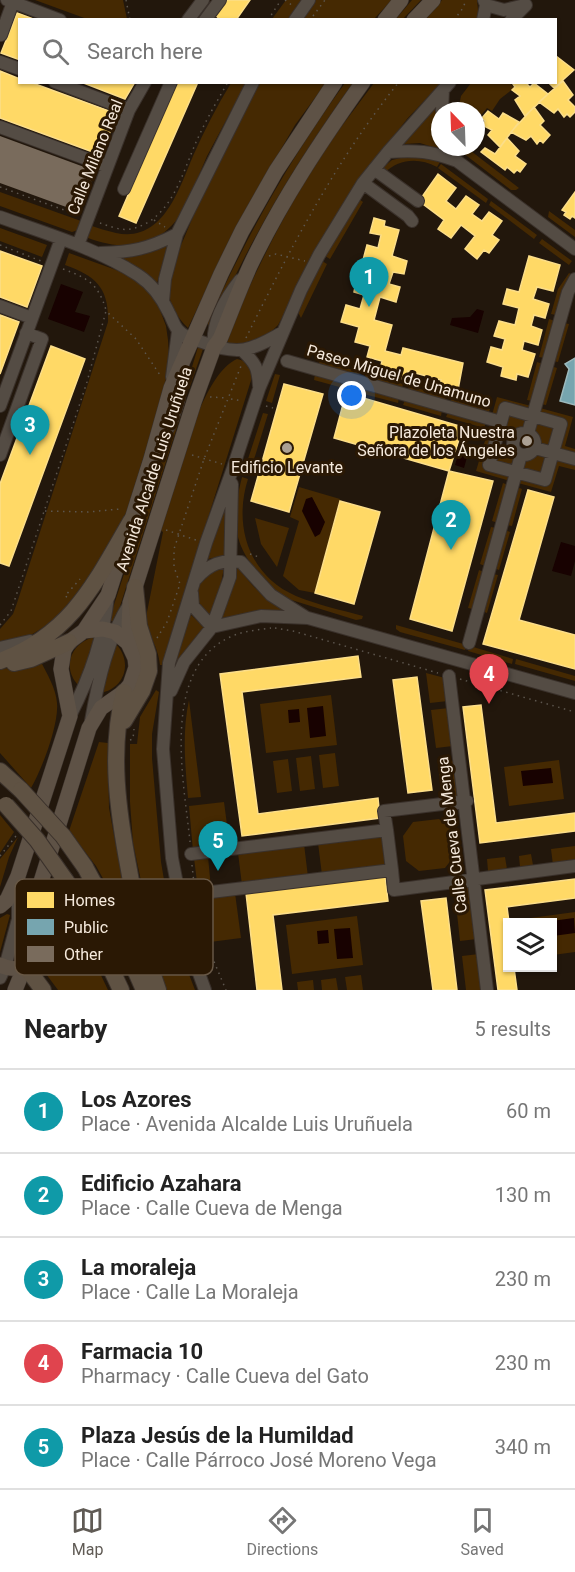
<!DOCTYPE html>
<meta charset="utf-8">
<style>
body{margin:0;font-family:Roboto,sans-serif;background:#f6f6f6;color:#222}
.controls{position:absolute;right:18px;bottom:18px;display:grid;overflow:hidden;border-radius:0px;box-shadow:0 2px 4px #0004}
.controls button{width:54px;height:54px;display:grid;place-items:center;padding:0;border:0;border-bottom:2px solid #e0e0e0;background:#fff;color:#222;font:30px sans-serif}
.compass{position:absolute;left:431px;top:102px;width:54px;height:54px;border-radius:50%;background:#fff;box-shadow:0 2px 4px #0004;rotate:337deg}
.you{position:absolute;left:352px;top:396px;width:21px;height:21px;margin:-15px;border:4px solid #fff;border-radius:50%;background:#1a73e8;box-shadow:0 0 0 9px #1a73e833}
.badge{display:grid;place-items:center;width:39px;height:39px;border-radius:50%;background:#605b55;color:#fff;font-size:20px;font-weight:700}
.pin{position:absolute;translate:-50% -50px;filter:drop-shadow(0 2px 3px #0008)}
.pin::after{content:'';position:absolute;top:32px;width:21px;height:18px;background:inherit;clip-path:polygon(0 0,100% 0,50% 100%)}
.list{margin:0;padding:0;list-style:none}
h2{display:flex;justify-content:space-between;align-items:center;height:78px;margin:0;padding:0 24px;font-size:26px}
h2 small{font-size:20px;font-weight:400;color:#767676}
.list li{display:grid;grid-template-columns:39px 1fr auto;gap:18px;align-items:center;box-sizing:border-box;height:84px;padding:0 24px;border-top:2px solid #e0e0e0}
.list b{display:block;font-size:22px;white-space:nowrap}
.list p{margin:0;font-size:20px;white-space:nowrap;color:#767676}
.list em{font-size:20px;font-style:normal;color:#767676}
.icon{flex:none;width:33px;height:33px;fill:none;stroke:currentColor;stroke-width:2;stroke-linecap:round;stroke-linejoin:round}
.map{position:relative;flex:none;width:575px;height:990px;overflow:hidden}
.search{position:absolute;background:#fff;box-shadow:0 2px 4px #0004;left:18px;right:18px;top:18px;height:66px;display:flex;align-items:center;gap:15px;box-sizing:border-box;padding:0 21px;border-radius:0px;color:#767676;font-size:22px}
.sheet{height:498px;background:#fff}
nav{display:flex;justify-content:space-around;align-items:center;box-sizing:border-box;height:84px;border-top:2px solid #e0e0e0;background:#fff;font-size:16px;color:#767676}
nav a{display:grid;justify-items:center;gap:3px}
nav .on{color:#605b55}
.map>svg:first-child{display:block}
.green{fill:#452902}
.water{fill:#180201}
.homes{fill:#ffd966;stroke:#fcde89;stroke-width:1.5}
.public{fill:#76a5af;stroke:#9cb9bc;stroke-width:1.5}
.building{fill:#796b5c}
.lines{fill:none;stroke-linecap:round;stroke-linejoin:round}
.minor-casing{stroke:#3a312b;stroke-width:14}
.major-casing{stroke:#3a312b;stroke-width:16}
.highway-casing{stroke:#3a312b;stroke-width:18}
.path{stroke:#5c554d;stroke-width:1.5;stroke-dasharray:1.5 4.5;stroke-linecap:butt}
.minor{stroke:#544c44;stroke-width:12}
.major{stroke:#5e5246;stroke-width:15}
.highway{stroke:#5f5243;stroke-width:16}
.highway-bridge-casing{stroke:#3a312b;stroke-width:18;stroke-linecap:butt}
.highway-bridge{stroke:#5f5243;stroke-width:16}
.poi-dot{fill:#aba093;stroke:#2a1804;stroke-width:2}
.labels{text-anchor:middle;dominant-baseline:central;stroke-width:6;stroke-linejoin:round;paint-order:stroke}
.street-label{font-size:16px;fill:#f5e9dc;stroke:#2a1804}
.poi-label{font-size:16px;fill:#f5e9dc;stroke:#2a1804;text-anchor:end}
.key{fill:#2a1804;stroke:#675745;stroke-width:1.5}
.key-label{font-size:16px;fill:#f5e9dc}
</style>
<div class="map">
<svg width="575" height="990" viewBox="0 0 575 990">
<rect width="100%" height="100%" fill="#22170c"/>
<path class="green" d="M35,0H123L127,19H87Z
M286,0H302L288,19H272Z
M316,0H392L374,19L300,20Z
M412,0H421L403,19L395,20Z
M442,0H477L479,19L425,20Z
M231,83H246L207,156L185,208C161,247 129,253 88,238L86,233L89,225C98,228 107,231 116,233C163,243 179,189 193,156C204,131 217,106 231,83Z
M259,83H326L295,125L237,225L188,328C175,315 168,303 168,283C169,268 179,250 185,236C207,183 229,130 259,83Z
M345,83H353C298,159 249,240 212,326L207,324C245,239 290,158 345,83Z
M374,83H441L407,119L359,181L278,325C263,341 245,347 224,343C253,276 285,210 325,149C341,126 358,105 374,83Z
M471,83H513L511,84L514,88L500,99L492,111L487,108L479,118L484,122L477,132L476,111H458L461,96Z
M436,107C436,121 440,133 440,147H444L442,150L420,143L404,144Z
M467,148L519,188L516,190H511L463,153Z
M413,155L432,158L440,162L437,167C418,157 399,159 384,173L380,170L392,160Z
M441,164L488,199L486,203L438,168Z
M0,192L81,221L78,230L72,232L0,206Z
M359,199L363,202L330,259L325,256Z
M491,201L537,235L534,239L489,205Z
M549,211L575,230V237L548,217Z
M0,228L47,245L42,257L0,241Z
M542,239L572,261L569,265L539,243Z
M170,243L157,283L141,269L113,257C137,257 150,255 170,243Z
M69,253L130,275L143,285L157,302L166,326L168,340L169,356L165,387L127,511L95,572L60,617L31,635L0,642V629L13,614L17,603L108,322C109,288 96,276 65,265Z
M322,261L327,264L301,318L298,312Z
M569,273L574,276L556,315L551,314L558,289Z
M549,319L555,321L544,358L539,357Z
M563,323L569,324L558,362L553,361Z
M198,347L203,349L189,389L186,387Z
M237,359L248,362L253,374L162,665H160C158,645 148,637 146,617L163,532L160,530C173,491 199,375 237,359Z
M320,360L360,372L358,377L318,366Z
M537,362L543,364L532,401L527,400Z
M551,366L557,368L546,405L541,404Z
M366,373L403,384L402,389L364,379Z
M275,374L280,375L272,403L266,401Z
M315,374L356,386L354,391L314,380Z
M409,386L446,396L445,402L407,391Z
M361,387L399,398L398,403L360,393Z
M182,397L186,399L115,622L109,620Z
M497,397L531,406L529,411L501,403L498,417L492,415Z
M452,398L490,409L488,414L450,403Z
M405,400L442,410L441,416L403,405Z
M540,408L573,417L565,446L575,449V455L557,450L565,421L538,413Z
M448,412L486,423L484,428L446,417Z
M263,413L268,414L252,466L246,465Z
M508,414L527,419L524,429L514,433L511,437L502,435Z
M535,422L554,427L549,448L539,445L536,436L533,432Z
M490,424L495,425L483,467L511,475L510,481L476,471Z
M499,443L510,446L516,456L513,466L494,461Z
M536,453L546,456L541,474L522,469L525,459Z
M555,458L575,464V470L559,466L551,492L518,483L520,477L547,485Z
M242,477L248,479C233,526 249,576 296,596C318,605 341,610 363,616L362,619L356,620L285,598C276,592 270,586 264,579C232,546 231,520 242,477Z
M503,483L508,485L498,523L492,521Z
M299,487L340,499L315,593L299,590L283,576L299,521L290,517Z
M517,487L522,489L512,526L506,525Z
M225,507L226,555L208,559L206,558Z
M255,518L289,528L277,567L261,544Z
M491,527L496,528L485,566L480,564Z
M505,530L510,532L499,570L494,568Z
M238,566C250,585 264,599 284,609L283,611C261,610 242,614 220,620L231,592L236,567Z
M224,567L221,584L209,618C188,591 193,578 224,567Z
M479,570L484,572L473,609L468,608Z
M493,574L498,575L487,613L482,611Z
M189,613L204,627L174,671L172,670Z
M396,625L467,645L465,650L400,632L396,629Z
M94,637L96,638L79,686C61,668 71,643 94,637Z
M116,644C133,662 125,689 100,693Z
M470,646L513,659L512,664L468,651Z
M516,659L575,676V681L515,664Z
M40,660C47,674 56,688 57,703C59,724 42,769 31,788L0,753V669L22,666Z
M426,673L445,678L448,701L430,703Z
M156,690L159,692L152,734V758L161,862L173,933L195,990H164L133,843L130,802V744H137L140,717Z
M331,695L337,745L266,753L260,704Z
M189,700L201,797L188,798C185,765 182,732 189,700Z
M449,708L453,746L436,748L431,710Z
M99,742L108,743L109,808L115,841L143,961L114,898L96,866L69,831Z
M335,753L339,786L323,788L319,755Z
M311,756L315,789L300,791L296,758Z
M288,759L292,791L277,793L273,761Z
M455,760L460,798L442,800L438,763Z
M559,760L564,799L509,806L504,767Z
M224,802L230,847L193,851L189,806Z
M0,815L14,832L0,853Z
M439,819L452,830L455,855L445,868L419,871L406,861L403,836L413,822Z
M384,834L388,867L322,875L318,843Z
M18,837L9,857L0,887V859Z
M304,844L308,877L242,885L238,853Z
M575,846V862L553,865L551,849Z
M531,854L533,865L520,867L519,856Z
M208,856L211,889L198,890L194,858Z
M505,857L507,869L488,871L487,859Z
M54,884L77,925L108,990H58L46,974C52,961 59,948 57,934C55,913 44,904 54,884Z
M470,884L477,939L460,941L454,886Z
M235,893L241,938L210,942L199,897Z
M575,912V952L553,955L552,922H523V919Z
M7,914L10,915L0,952V918Z
M357,916L363,965L292,974L286,925Z
M479,954L483,990H466L462,956Z
M361,975L363,990H347L345,977Z
M336,978L338,990H322L321,980Z
M313,980L314,990H298L297,982Z"/>
<path class="water" d="M61,284L83,292L75,312L90,316L84,332L48,319Z
M477,309L484,311L478,333L450,325L452,318L470,317Z
M460,448L469,450L464,468L455,465Z
M312,497L325,522L320,534L315,537L302,511L306,499Z
M561,542L575,546V561L571,576L552,571Z
M323,706L326,736L310,738L307,708Z
M299,709L300,722L289,723L288,710Z
M551,768L553,783L523,786L521,771Z
M574,918L575,933L553,936L552,922H544Z
M350,928L353,958L337,959L334,929Z
M328,930L329,943L318,944L317,931Z"/>
<path class="homes" d="M226,0H250L236,20H221L215,15Z
M17,13L36,20H20V60L1,53Z
M556,56L574,70L554,88L550,84L556,82Z
M0,71L20,79V82H30L117,114L101,155L0,118Z
M563,81L573,95L568,100L575,107V112L570,117L567,114L564,117L558,109L554,113L539,102Z
M81,82H135L125,99Z
M177,82H198L136,223L119,216Z
M515,82H525L530,87L534,83L548,94L525,116L515,100L520,96L512,90L515,87L513,84Z
M534,107L544,121L540,125L550,135L543,143L540,140L537,144L531,136L526,140L511,132Z
M488,111L499,119L503,113L519,122L500,147L488,135L492,130L482,125L485,121L482,118Z
M507,138L519,151L515,156L526,164L520,172L517,170L514,173L507,167L505,170L481,152L485,148L495,154Z
M438,174L456,188L446,201L456,209L466,196L479,205L472,214L482,221L489,212L502,221L492,235L499,240L489,253L484,250L477,259L465,249L475,236L461,225L451,238L438,229L444,220L419,201Z
M575,192V218L572,216L570,219L564,215L566,212L562,210Z
M374,218L385,221L384,226L399,230L392,256L407,261L404,274L393,272L389,284L400,287L396,302L380,297L374,320L392,325L385,351L401,355L403,348L463,363L457,395L439,390L441,380L408,371L406,380L379,374L382,361L367,357L370,346L355,342L359,327L341,322L346,305L360,309L364,295L354,292L357,277L374,281L379,265L363,260L367,245L378,248L381,235L370,233Z
M0,251L42,266L27,307L0,297Z
M529,256L560,265L553,291L537,287L533,299L549,304L545,318L534,315L531,326L542,330L538,345L524,341L522,350L535,354L528,377L517,374L516,380L501,376L503,367L487,362L491,347L502,350L505,339L494,336L499,321L515,325L519,308L503,304L507,289L519,292Z
M0,315L19,322L0,374Z
M51,346L85,359L9,566L0,563V484Z
M284,384L323,394L289,512L251,501Z
M346,393L463,427L449,471L334,438Z
M449,471L493,481L452,631L410,619Z
M528,490L554,497L519,620L575,635V669L483,644Z
M340,501L380,512L354,604L315,593Z
M358,656L361,677L242,692L258,814L378,798L380,818L242,836L220,674Z
M417,677L432,790L408,793L393,680Z
M481,705L496,823L575,813V831L480,843L463,707Z
M385,876L388,901L273,915L282,990H257L246,893Z
M575,879V898L507,907L509,922L508,968H514L517,990H498L485,890Z
M446,898L457,990H433L421,901Z"/>
<path class="public" d="M575,358V405L560,401L569,369L565,364Z"/>
<path class="building" d="M0,136L95,171L80,212L0,183Z"/>
<g class="lines">
<defs>
<path id="minor" d="M7,0L60,20
M486,5L504,10L525,5
M188,20L203,0
M205,20L220,0
M295,20L309,0
M483,20L486,5L484,0
M511,20L526,5
M1,35L13,2
M0,62L20,69
M55,82L129,110
M442,111L443,90
M0,127L106,166
M388,152C416,150 431,151 457,161L575,249
M374,169L418,201
M363,183L408,216L412,221
M124,189L171,82
M0,217C47,234 96,248 138,275C153,285 162,298 169,313C172,318 174,326 178,330C183,336 194,340 202,342C238,356 251,351 283,332
M78,245L129,110L145,82
M100,253C132,252 148,249 177,234
M163,301L165,279L177,234L253,82
M0,306L32,318
M214,347C211,323 225,299 240,280
M243,351C256,364 258,368 259,386
M287,361L501,422
M172,377L178,331
M0,406L61,239
M505,408L561,424L545,480L489,465Z
M513 444a11 11 0 1 1 22 0a11 11 0 1 1-22 0Z
M528,433L568,292L575,279
M158,447C173,422 183,395 183,365
M535,448L575,459
M0,455L42,339L26,333
M196,579C209,564 222,559 241,562L271,595L307,618
M192,593L193,606L212,627L261,616L308,618L575,693
M469,643L521,455
M0,648L30,641
M449,676L487,990
M171,691L184,662L212,627L230,577L232,484
M70,716C89,679 104,638 108,596
M91,721C98,681 108,637 130,603
M387,830L392,870
M191,854L387,830L384,811L467,801
M195,894L392,870L394,890L575,866
M0,978L5,967L18,919V880
M205,990L189,946L172,858L163,749L169,663L206,543L233,468L259,389L301,290L319,255L363,183L388,152L450,82"/>
<path id="major" d="M385,20L401,0
M414,20L433,0
M84,631L108,595L151,459L171,388L221,274L242,231L276,171L335,82
M132,649L129,624L130,603L194,402L214,347L220,339C230,315 239,290 250,266C281,201 321,141 363,82
M0,906L7,900L18,876L70,716L61,669L64,650L69,642L84,631L103,629L115,632L128,643L135,658L136,667L130,685L124,692L101,708L89,728L40,885C39,894 37,903 38,913C40,922 45,931 44,940C43,963 19,975 0,965
M15,990L24,968"/>
<path id="highway" d="M0,661C72,634 95,583 131,521
M14,663L31,659L69,642
M124,692C109,751 118,812 129,870C136,911 144,951 158,990
M124,721L142,691L149,671L148,654L139,626L135,587
M0,771L21,790
M85,867L111,915L144,990
M66,881L90,924L121,990
M26,967L43,990"/>
</defs>
<use href="#minor" class="minor-casing"/>
<use href="#major" class="major-casing"/>
<use href="#highway" class="highway-casing"/>
<path class="path" d="M126,0L130,20
M285,0L293,6
M313,16L325,0
M268,20L281,0
M454,20L463,8L466,0
M0,187L78,215
M154,220L165,227
M100,223C109,226 121,231 131,229C172,220 182,173 197,140C206,120 217,101 228,82
M0,245L41,261
M269,256L276,254L305,261
M63,269C87,278 98,283 106,310
M246,338C290,249 336,160 399,82
M210,397L227,398
M231,399L242,401
M266,406L273,408
M192,455L222,464
M243,471L253,473
M45,511L88,512L120,509
M166,530L196,540
M250,554L259,557
M67,597L65,596L80,579
M0,625L11,611L87,382L106,311L136,339L160,375
M275,628L293,631L438,673
M157,638L167,622L180,584L174,567V549L204,459L241,366
M460,679L575,712
M130,740L133,739L134,729
M190,842C184,781 160,670 230,637C243,631 257,630 271,628
M0,856L16,836
M192,865L194,884
M198,904L207,945L226,990"/>
<use href="#minor" class="minor"/>
<use href="#major" class="major"/>
<use href="#highway" class="highway"/>
<defs>
<path id="highway-bridge" d="M21,790L63,836L85,867
M6,805L37,840L66,881"/>
</defs>
<use href="#highway-bridge" class="highway-bridge-casing"/>
<use href="#highway-bridge" class="highway-bridge"/>
</g>
<g class="poi-dot">
<circle cx="527" cy="441" r="6"/>
<circle cx="287" cy="448" r="6"/>
</g>
<g class="labels">
<g class="street-label">
<text transform="translate(95 157) rotate(-68)">Calle Milano Real</text>
<text transform="translate(399 376) rotate(16)">Paseo Miguel de Unamuno</text>
<text transform="translate(154 469) rotate(-72)">Avenida Alcalde Luis Uruñuela</text>
<text transform="translate(452 835) rotate(-97)">Calle Cueva de Menga</text>
</g>
<g class="poi-label">
<text x="515" y="432">Plazoleta Nuestra<tspan x="515" dy="18">Señora de los Ángeles</tspan></text>
<text x="287" y="467" text-anchor="middle">Edificio Levante</text>
</g>
</g>
<rect x="15" y="879" width="198" height="96" rx="9" class="key"/>
<rect x="27" y="892" width="27" height="16" fill="#ffd966"/>
<rect x="27" y="919" width="27" height="16" fill="#76a5af"/>
<rect x="27" y="946" width="27" height="16" fill="#796b5c"/>
<g class="key-label">
<text x="64" y="906">Homes</text>
<text x="64" y="933">Public</text>
<text x="64" y="960">Other</text>
</g>
</svg>
<div class="controls">
<button><svg class="icon" aria-label="layers" viewBox="0 0 24 24"><path d="M12 4l9 5-9 5-9-5zM3 14l9 5 9-5"/></svg></button>
</div>
<svg class="compass" viewBox="-18 -18 36 36"><path d="M0-13l5 13h-10z" fill="#e53935"/><path d="M0 13l5-13h-10z" fill="#767676"/></svg>
<div class="you"></div>
<div class="pin badge" style="left:369px;top:307px;background:#0f9aa8">1</div>
<div class="pin badge" style="left:451px;top:550px;background:#0f9aa8">2</div>
<div class="pin badge" style="left:30px;top:455px;background:#0f9aa8">3</div>
<div class="pin badge" style="left:489px;top:704px;background:#e0444e">4</div>
<div class="pin badge" style="left:218px;top:871px;background:#0f9aa8">5</div>
<div class="search"><svg class="icon" aria-label="search" viewBox="0 0 24 24"><circle cx="10" cy="10" r="6"/><path d="M15 15l6 6"/></svg>Search here</div>
</div>
<section class="sheet">
<h2>Nearby<small>5 results</small></h2>
<ul class="list">
<li><span class="badge" style="background:#0f9aa8">1</span><div><b>Los Azores</b><p>Place · Avenida Alcalde Luis Uruñuela</p></div><em>60 m</em></li>
<li><span class="badge" style="background:#0f9aa8">2</span><div><b>Edificio Azahara</b><p>Place · Calle Cueva de Menga</p></div><em>130 m</em></li>
<li><span class="badge" style="background:#0f9aa8">3</span><div><b>La moraleja</b><p>Place · Calle La Moraleja</p></div><em>230 m</em></li>
<li><span class="badge" style="background:#e0444e">4</span><div><b>Farmacia 10</b><p>Pharmacy · Calle Cueva del Gato</p></div><em>230 m</em></li>
<li><span class="badge" style="background:#0f9aa8">5</span><div><b>Plaza Jesús de la Humildad</b><p>Place · Calle Párroco José Moreno Vega</p></div><em>340 m</em></li>
</ul>
</section>
<nav>
<a class="on"><svg class="icon" aria-label="map" viewBox="0 0 24 24"><path d="M3 6l6-2 6 2 6-2v14l-6 2-6-2-6 2zM9 4v14M15 6v14"/></svg>Map</a>
<a><svg class="icon" aria-label="directions" viewBox="0 0 24 24"><path d="M12 3l9 9-9 9-9-9zM9 14v-3h6M13 9l2 2-2 2"/></svg>Directions</a>
<a><svg class="icon" aria-label="saved" viewBox="0 0 24 24"><path d="M7 4h10v16l-5-4-5 4z"/></svg>Saved</a>
</nav>
